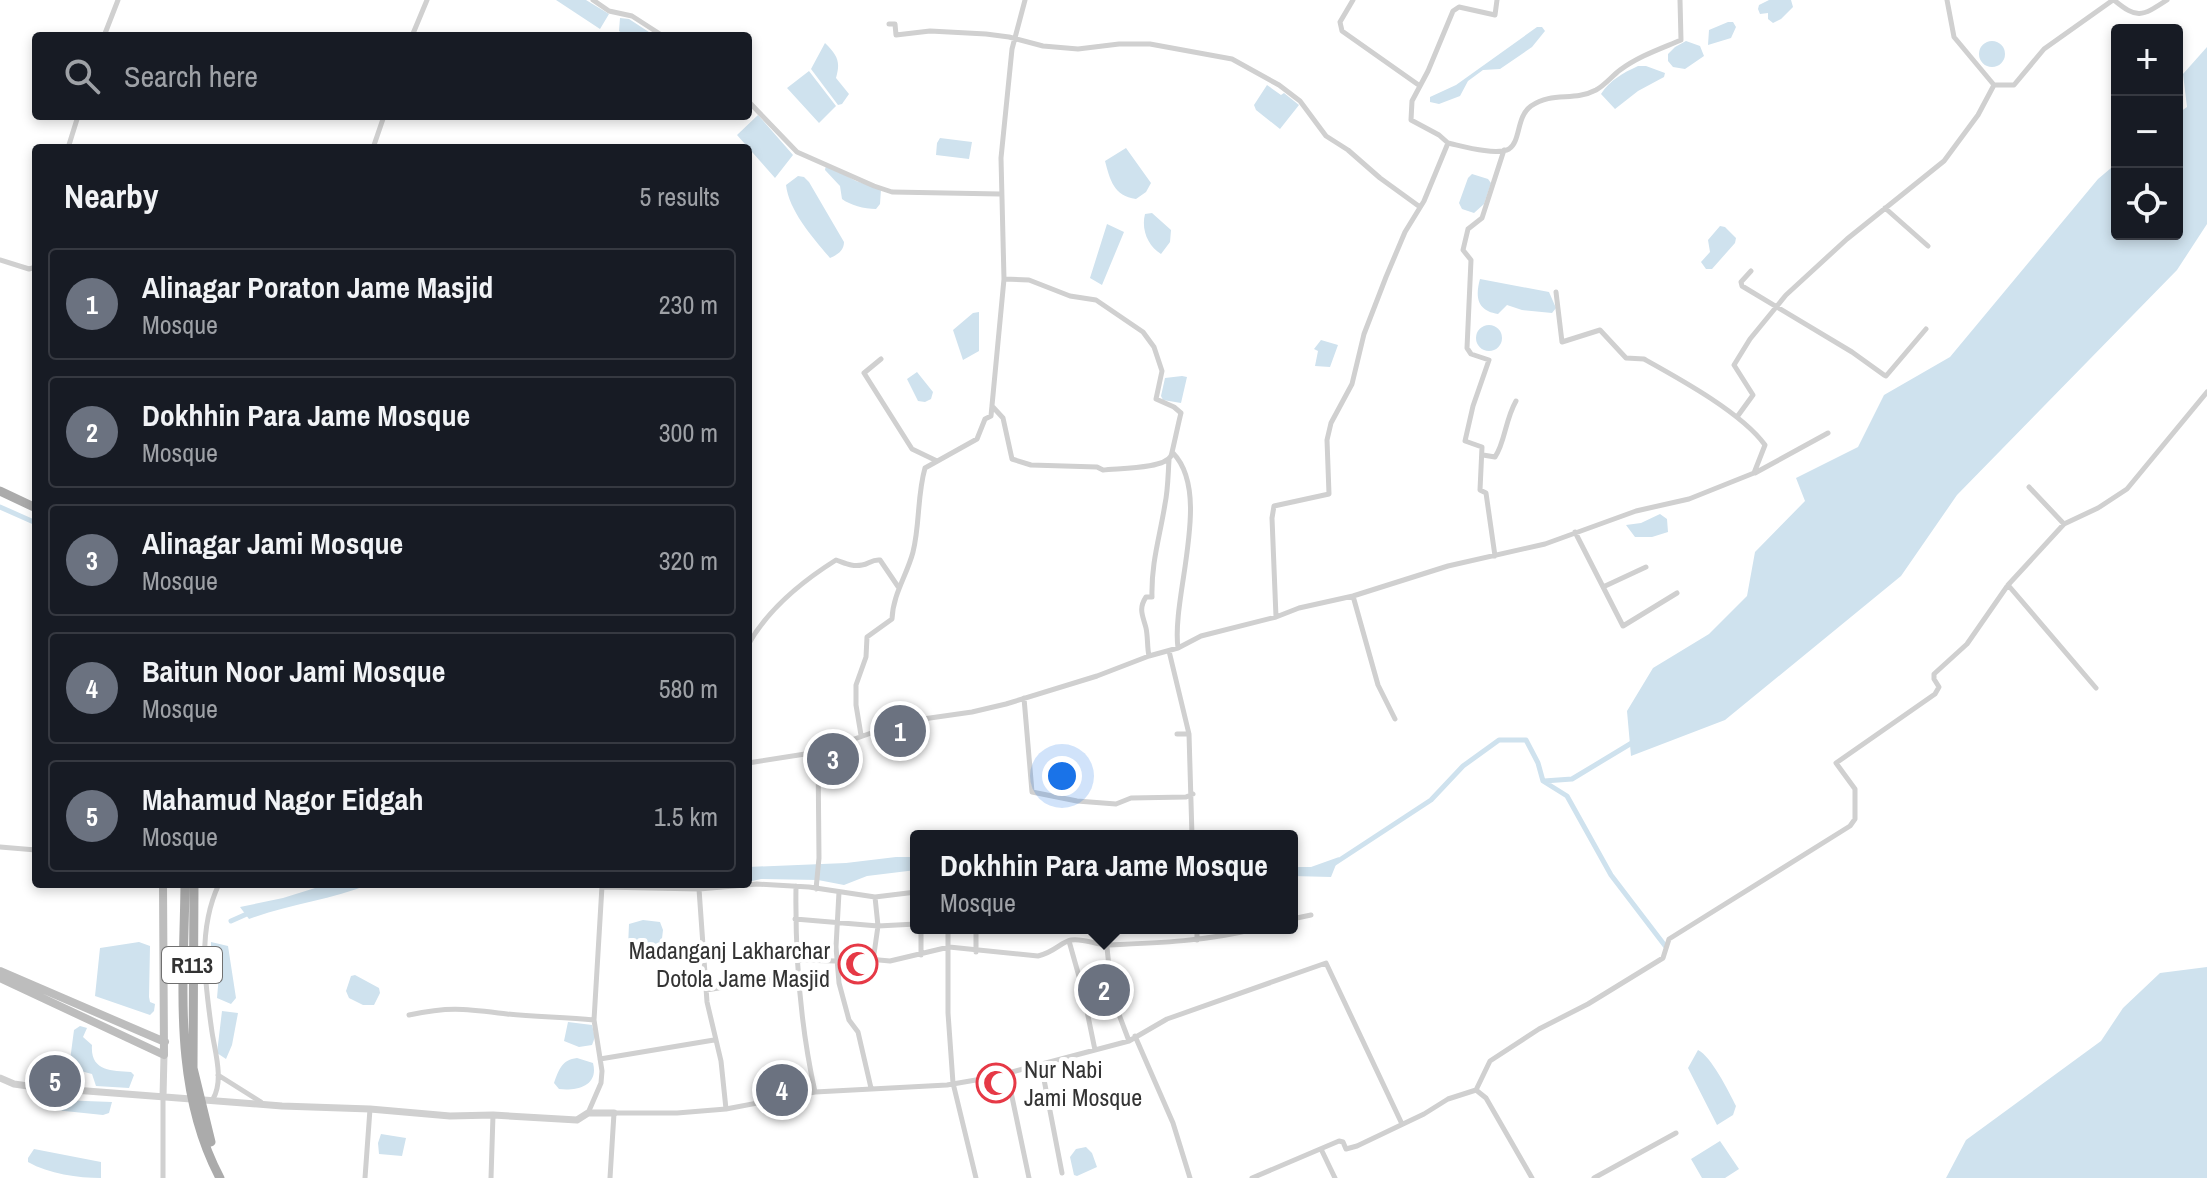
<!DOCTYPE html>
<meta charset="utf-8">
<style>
body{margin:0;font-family:"Archivo Narrow",sans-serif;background:#242831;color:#f1f3f6}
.controls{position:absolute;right:24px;top:24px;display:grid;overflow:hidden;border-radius:8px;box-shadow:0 4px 12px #0003}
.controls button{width:72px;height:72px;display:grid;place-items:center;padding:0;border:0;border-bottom:2px solid #363941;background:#171b24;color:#f1f3f6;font:40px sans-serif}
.you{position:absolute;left:1062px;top:776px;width:28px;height:28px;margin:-20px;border:6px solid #fff;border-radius:50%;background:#1a73e8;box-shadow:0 0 0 12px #1a73e833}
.badge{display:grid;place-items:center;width:52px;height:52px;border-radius:50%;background:#ea580c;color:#fff;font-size:26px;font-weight:700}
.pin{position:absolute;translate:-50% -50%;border:4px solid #fff;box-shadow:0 2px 8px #0006}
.popup{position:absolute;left:910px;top:830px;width:388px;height:104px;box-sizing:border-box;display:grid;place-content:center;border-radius:8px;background:#171b24;filter:drop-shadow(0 2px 6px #0005);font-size:26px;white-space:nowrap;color:#9ea1a6}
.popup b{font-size:30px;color:#f1f3f6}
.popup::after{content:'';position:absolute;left:50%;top:100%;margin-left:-16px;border:16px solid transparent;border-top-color:#171b24}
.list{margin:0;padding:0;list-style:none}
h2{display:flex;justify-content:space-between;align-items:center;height:104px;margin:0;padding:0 32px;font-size:34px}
h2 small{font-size:26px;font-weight:400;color:#9ea1a6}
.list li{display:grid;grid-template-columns:52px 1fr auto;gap:24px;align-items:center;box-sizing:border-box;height:112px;margin:0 16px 16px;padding:0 16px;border:2px solid #363941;border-radius:8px}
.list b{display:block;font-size:30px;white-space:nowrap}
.list p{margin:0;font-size:26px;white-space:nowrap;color:#9ea1a6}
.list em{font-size:26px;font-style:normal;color:#9ea1a6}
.icon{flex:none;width:44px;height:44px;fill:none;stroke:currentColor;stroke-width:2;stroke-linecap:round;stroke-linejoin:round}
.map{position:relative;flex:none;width:2207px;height:1178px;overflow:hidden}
.search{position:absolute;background:#171b24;box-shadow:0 4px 12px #0003;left:32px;top:32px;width:720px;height:88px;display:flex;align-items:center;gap:20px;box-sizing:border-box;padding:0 28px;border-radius:8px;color:#9ea1a6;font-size:30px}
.panel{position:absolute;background:#171b24;box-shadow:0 4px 12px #0003;left:32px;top:144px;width:720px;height:744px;border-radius:8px}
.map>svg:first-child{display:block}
.water{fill:#cfe2ee}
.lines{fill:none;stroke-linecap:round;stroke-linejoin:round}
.canal{stroke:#cfe2ee;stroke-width:5}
.minor{stroke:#d0d0d0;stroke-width:5}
.tertiary{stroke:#d0d0d0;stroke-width:7}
.secondary{stroke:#bdbdbd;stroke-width:8}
.primary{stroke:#ababab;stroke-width:9}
.labels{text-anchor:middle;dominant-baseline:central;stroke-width:8;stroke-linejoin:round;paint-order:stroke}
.shield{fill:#fff;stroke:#707070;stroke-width:2}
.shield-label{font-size:22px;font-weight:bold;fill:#333}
.poi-label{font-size:24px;fill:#333;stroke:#fff;text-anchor:end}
</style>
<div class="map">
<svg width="2207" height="1178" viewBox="0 0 2207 1178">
<rect width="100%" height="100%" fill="#fff"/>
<path class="water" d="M556,0H586L609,14L600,29Z
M1769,0H1791L1793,7L1781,19L1773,23L1768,19V13L1760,14L1758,9L1759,5Z
M620,18L629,19L655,36H626L619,31Z
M1728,22H1733L1736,27L1731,38L1708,45L1709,30Z
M1537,27H1542L1545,31L1532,47L1500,69L1483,70L1468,81L1460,96L1439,104L1430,102V97L1456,85Z
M1686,41L1700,46L1704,56L1685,69L1673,67L1668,61V54L1675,47Z
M1979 54a13 13 0 1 1 26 0a13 13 0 1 1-26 0Z
M825,43C837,55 841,61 836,78L849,94L842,104L838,105L811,69Z
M2207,47V224L2177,270L1957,495L1901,576L1725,720L1631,756L1627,711L1653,668L1709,634L1747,596L1755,552L1805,501L1796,478L1858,447L1884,395L1950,357L2098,179L2117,163V234H2177V114L2187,107L2183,74Z
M1638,66H1646L1665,73L1664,77L1638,91L1615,109L1601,94C1610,80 1623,73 1638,66Z
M809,71L836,106L819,123L787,88Z
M1267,85L1281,95L1284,93L1299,105L1280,129L1256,110L1254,105Z
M758,115L793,155L775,178L737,135Z
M940,138L972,142L969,159L936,155L937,143Z
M1126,148L1151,183L1146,192L1136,199C1114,196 1110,180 1105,161Z
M826,165L856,181L881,189L880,204L876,209C864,209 850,205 842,199L840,186L825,170Z
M1472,174L1488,179L1491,183L1484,204L1474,213L1462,209L1459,203L1468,178Z
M798,176L804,177L809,182L844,242C844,251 837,255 830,258C813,238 789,211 786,185Z
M1152,213L1171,230L1170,242L1161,254C1148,246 1141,230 1145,214Z
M1107,224L1124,232L1102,285L1090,278Z
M1720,226L1725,227L1736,238L1735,243L1712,269H1706L1701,262L1710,252L1708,240Z
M1480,279L1549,292L1556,308L1552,313L1522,310L1507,305L1498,314C1477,311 1475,297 1480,279Z
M979,312V351L963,360L953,330L973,313Z
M1476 338a13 13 0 1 1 26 0a13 13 0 1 1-26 0Z
M1321,340L1338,345L1330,367L1315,366L1318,351L1314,349Z
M917,372L933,392L931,399L925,402L918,401L907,379Z
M1182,376L1187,377L1181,403L1163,400L1161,396L1165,378Z
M1660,514L1667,519L1668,532L1652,537H1635L1626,525L1641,523Z
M896,857H916V870L867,876L844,885L818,880L761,879L748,882V867L846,863Z
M1339,857L1331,877L1292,876V867H1311Z
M328,884H370C331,900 289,904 249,919L240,907L283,898Z
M643,920L660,922L663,930L661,947L636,950L628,947L629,924Z
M139,942L150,946L149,997L150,1002L155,1004L154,1011L150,1015L95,996L100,948Z
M211,942L228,946L236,998L231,1004L217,998L220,963L211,952Z
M2207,967V1178H1946L1966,1140L2101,1041L2123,1008L2160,973Z
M355,975L379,988L380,993L374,1005H363L349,998L346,991L351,976Z
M222,1011L238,1013L232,1045L226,1059L217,1053Z
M568,1022L592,1025L595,1037L592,1045L579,1047L564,1041Z
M80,1026L87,1028L83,1037L92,1045C90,1071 111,1071 131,1072L134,1075L129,1088L96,1086L92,1074L69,1068L74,1030Z
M1698,1050C1711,1056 1729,1092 1736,1106L1733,1115L1717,1125L1688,1068Z
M577,1058L593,1063C599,1086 577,1091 559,1089L554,1083C559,1069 562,1060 577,1058Z
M59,1100L112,1102L109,1113L103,1115L55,1110L53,1104Z
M381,1134L406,1138L402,1156L379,1154L378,1143Z
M1720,1141L1739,1169L1725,1178H1702L1691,1159Z
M1086,1147L1092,1153L1097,1167L1077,1176L1074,1175L1070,1157L1076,1149Z
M34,1149L101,1162V1178C78,1178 49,1174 28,1162V1158Z"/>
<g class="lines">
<path class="canal" d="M0,507L36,523
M1544,781L1572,779L1635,741
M1335,863L1431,800L1463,766L1499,740H1526L1538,763L1543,781L1567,796L1611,875L1666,947
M231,921L249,913"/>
<path class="minor" d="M593,0L609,11L632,16L663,36
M1353,0L1340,22L1342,31L1420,86
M1947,0L1954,37L1994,85H2014L2044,49L2113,0
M2114,0C2137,19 2141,17 2167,0
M889,24H895L896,35L930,31L986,34L1009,37L1043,46L1078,49L1119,44H1150L1232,59L1279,85L1300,101L1326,136L1348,150L1380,178L1420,207
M104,36L118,0
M412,36L427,0
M748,101L797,152L874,186L892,192L1000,194
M1448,143C1462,146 1496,156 1509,149C1521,141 1516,117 1531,106C1553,91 1573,102 1596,90C1605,85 1612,76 1620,70C1639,56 1660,49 1681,40L1680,0
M68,148L78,116
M373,148L384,116
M1885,208L1928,246
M0,260L29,269L36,267
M1751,271L1741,282L1742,286L1852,352L1884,375L1886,376L1926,329
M881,359L864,373L912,449L937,461
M992,406L1003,418L1012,459L1031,465L1097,467L1103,470C1118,468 1164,469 1171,456C1172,454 1179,420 1181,413L1174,407L1156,399L1162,371L1154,347L1143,332L1096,300L1070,296L1029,280L1004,279
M1737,417L1753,395L1734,365L1750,339L1786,295L1847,239L1944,161L1978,115L1994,85
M1173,453C1213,494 1171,597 1178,648
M1483,455L1495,457C1505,443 1505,420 1516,401
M1755,473L1828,433
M2029,487L2064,524
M1575,532L1623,626L1677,593
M1495,556L1486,493L1480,490L1482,447L1465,441L1473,406L1489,360L1471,354L1467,348L1471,260L1463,250L1468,229L1482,218L1504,150
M2008,585L2096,688
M1603,587L1646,567
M1353,596L1378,685L1395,719
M1276,617L1272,518L1274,506L1329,494L1327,440L1331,423L1352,384L1364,334L1386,277L1405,232L1424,201L1448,143L1439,135L1411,120L1412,101L1428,71L1453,11L1459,7L1495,15L1497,0
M748,645C768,609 801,582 836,560C845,563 852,567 862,565C869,564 872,559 880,560L899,588
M1169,651L1189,734L1192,836
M1149,656C1147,647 1148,637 1146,628C1143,616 1138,609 1146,597H1152C1151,563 1160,536 1165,504C1168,490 1168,475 1169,460
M1024,698L1032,792L1077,801L1116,804L1131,798L1186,797L1193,794
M1177,734H1189
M861,735L856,705V685L866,657L867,637L892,619C893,594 907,575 913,552C920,524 917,496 925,468L977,439L985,419L991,416L1004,279L1001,158L1012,49L1025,0
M748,763L818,752L902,722L972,712L1006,704L1097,676L1149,656L1178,648L1201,636L1276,617L1299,608L1353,596L1448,566L1545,544L1636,511L1689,499L1754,473L1765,445C1742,413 1680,379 1644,359L1626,358L1600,330L1562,342L1556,292
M0,847L36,850
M796,886C795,956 800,1024 815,1092
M602,887L699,889L757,884L809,887L875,897L916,892
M699,889L707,1002L721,1061L726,1109
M816,889L819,858L818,752
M839,892L836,947L839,983L849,1020L858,1032L871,1088
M795,919L878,926L916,924
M1292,919L1311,915
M948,928V1013L953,1083L976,1178
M976,928V952
M1105,928L1112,996L1129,1041
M1197,928V940
M1069,941L1082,987L1095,1050
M921,955V928
M797,960L836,961L857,958L890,961L949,947L1038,956C1055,952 1061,942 1071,940C1084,938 1096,945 1108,945C1159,943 1209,941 1258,928
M873,961L878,926L875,897
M706,990L796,976
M409,1015C451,1006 466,1009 507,1014C536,1017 565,1017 594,1020
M1135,1036L1173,1123L1190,1178
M600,1059L714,1040
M1041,1064L1062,1173
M1007,1073L1029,1178
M218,1075L261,1102
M1476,1090L1486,1098L1532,1178
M163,1097V1178
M213,1099C224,1080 215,1052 212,1032C205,983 197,930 219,884
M588,1113L601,1083L602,1071L594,1020L602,886
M1321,1149L1335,1178
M365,1178L370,1109
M491,1178L493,1115
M610,1178L614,1113H677L726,1109L815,1092L947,1085L993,1077L1129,1041L1167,1019L1326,963L1402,1124
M1252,1178L1339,1141L1343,1142L1346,1149L1357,1146L1424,1114L1448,1099L1476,1090L1490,1061L1539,1029L1588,1004L1663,958L1669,939L1850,826L1855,819V789L1836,763L1935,694L1939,687L1934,679V674L1967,644L2008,585L2064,524L2098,508L2127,489L2207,392
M1594,1178L1676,1133"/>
<path class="tertiary" d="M0,1078L14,1084L35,1087L282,1106L370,1109L450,1116L493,1115L577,1120L588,1113H614
M163,1097L164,1055"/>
<path class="secondary" d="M0,971L165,1042
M0,978L164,1055L163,884"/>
<path class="primary" d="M0,491L36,508
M185,884C184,982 172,1088 220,1178
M194,884L193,1068L211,1142"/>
</g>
<defs>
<symbol id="mosque-ring" viewBox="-11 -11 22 22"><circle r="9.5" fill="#fff" stroke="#e63946" stroke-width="1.5"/><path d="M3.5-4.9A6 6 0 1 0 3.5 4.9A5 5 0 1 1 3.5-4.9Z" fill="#e63946"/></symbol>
</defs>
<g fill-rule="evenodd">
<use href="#mosque-ring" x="836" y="942" width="44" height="44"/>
<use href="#mosque-ring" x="974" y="1061" width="44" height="44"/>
</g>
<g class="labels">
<rect class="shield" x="162" y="947" width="60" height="36" rx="6"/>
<g class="shield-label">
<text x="192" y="965">R113</text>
</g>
<g class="poi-label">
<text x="830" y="950">Madanganj Lakharchar<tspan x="830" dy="28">Dotola Jame Masjid</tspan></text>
<text x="1024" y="1069" text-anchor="start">Nur Nabi<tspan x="1024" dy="28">Jami Mosque</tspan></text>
</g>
</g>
</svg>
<div class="controls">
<button>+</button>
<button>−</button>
<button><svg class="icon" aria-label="locate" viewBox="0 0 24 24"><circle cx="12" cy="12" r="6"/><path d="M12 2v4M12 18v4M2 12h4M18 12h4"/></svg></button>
</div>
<div class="you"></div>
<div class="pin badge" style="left:900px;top:731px;background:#6b7280">1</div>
<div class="pin badge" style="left:1104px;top:990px;background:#6b7280">2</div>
<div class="popup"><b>Dokhhin Para Jame Mosque</b>Mosque</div>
<div class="pin badge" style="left:833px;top:759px;background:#6b7280">3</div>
<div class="pin badge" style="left:782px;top:1090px;background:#6b7280">4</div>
<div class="pin badge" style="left:55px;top:1081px;background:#6b7280">5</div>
<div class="search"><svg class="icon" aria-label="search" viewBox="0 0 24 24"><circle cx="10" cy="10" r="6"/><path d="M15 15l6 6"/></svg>Search here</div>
<section class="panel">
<h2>Nearby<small>5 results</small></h2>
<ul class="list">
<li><span class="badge" style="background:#6b7280">1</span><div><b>Alinagar Poraton Jame Masjid</b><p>Mosque</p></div><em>230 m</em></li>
<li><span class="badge" style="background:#6b7280">2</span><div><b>Dokhhin Para Jame Mosque</b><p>Mosque</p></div><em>300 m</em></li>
<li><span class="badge" style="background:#6b7280">3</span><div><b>Alinagar Jami Mosque</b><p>Mosque</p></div><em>320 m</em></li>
<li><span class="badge" style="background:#6b7280">4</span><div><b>Baitun Noor Jami Mosque</b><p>Mosque</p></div><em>580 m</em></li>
<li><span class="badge" style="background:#6b7280">5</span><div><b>Mahamud Nagor Eidgah</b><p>Mosque</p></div><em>1.5 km</em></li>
</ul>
</section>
</div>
